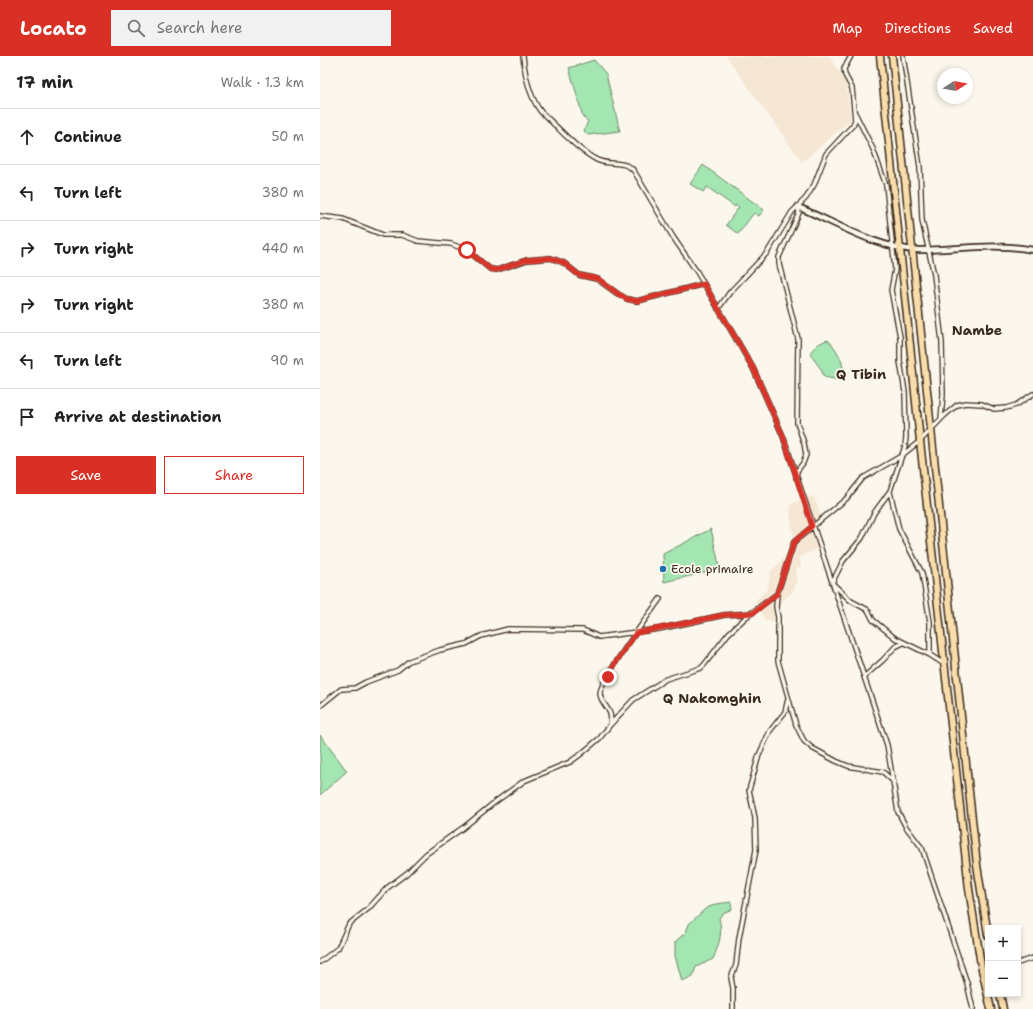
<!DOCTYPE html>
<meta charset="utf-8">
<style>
body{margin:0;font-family:"Shantell Sans",sans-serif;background:#f2f2f2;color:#222}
.controls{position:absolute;right:12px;bottom:12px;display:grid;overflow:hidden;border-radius:0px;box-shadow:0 2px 6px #0003}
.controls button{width:36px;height:36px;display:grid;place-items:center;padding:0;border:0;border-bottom:1px solid #e0e0e0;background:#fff;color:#222;font:20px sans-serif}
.compass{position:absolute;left:617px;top:12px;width:36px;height:36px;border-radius:50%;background:#fff;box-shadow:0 2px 6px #0003;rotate:79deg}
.stop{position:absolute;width:12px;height:12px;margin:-9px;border:3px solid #d93025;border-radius:50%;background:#fff}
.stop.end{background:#d93025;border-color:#fff;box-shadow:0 1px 4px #0008}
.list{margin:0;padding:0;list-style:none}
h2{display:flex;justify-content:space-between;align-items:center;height:52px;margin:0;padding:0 16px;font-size:17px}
h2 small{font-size:13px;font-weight:400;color:#767676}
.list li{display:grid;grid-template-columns:26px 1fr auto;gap:12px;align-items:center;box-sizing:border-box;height:56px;padding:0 16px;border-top:1px solid #e0e0e0}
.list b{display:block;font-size:15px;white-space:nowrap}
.list em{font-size:13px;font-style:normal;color:#767676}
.actions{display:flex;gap:8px;padding:12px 16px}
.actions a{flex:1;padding:9px 0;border:1px solid #d93025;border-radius:0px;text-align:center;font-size:14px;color:#d93025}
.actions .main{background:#d93025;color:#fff}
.icon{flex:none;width:22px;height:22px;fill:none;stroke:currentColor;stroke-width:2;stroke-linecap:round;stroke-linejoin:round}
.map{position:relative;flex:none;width:713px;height:953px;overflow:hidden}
header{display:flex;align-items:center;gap:24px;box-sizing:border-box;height:56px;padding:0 20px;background:#d93025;color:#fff}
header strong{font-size:19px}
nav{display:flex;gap:22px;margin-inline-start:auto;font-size:14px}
.search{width:280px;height:36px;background:#f2f2f2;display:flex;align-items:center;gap:10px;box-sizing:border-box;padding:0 14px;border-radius:0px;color:#767676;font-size:15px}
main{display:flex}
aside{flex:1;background:#fff}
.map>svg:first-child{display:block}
.built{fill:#f6e6d4}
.green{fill:#a3e6b1;stroke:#6f8868}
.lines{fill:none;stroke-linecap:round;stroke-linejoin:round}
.minor-casing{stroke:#3b2a1e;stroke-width:6}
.tertiary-casing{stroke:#3b2a1e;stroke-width:8}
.trunk-casing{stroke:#3b2a1e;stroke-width:9}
.minor{stroke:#fbf7ec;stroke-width:3.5}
.tertiary{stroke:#fbf7ec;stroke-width:4.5}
.trunk{stroke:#f9ddab;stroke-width:6}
.route{stroke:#d93025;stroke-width:5}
.poi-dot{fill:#1f6fb2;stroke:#fbf7ec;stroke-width:1.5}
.labels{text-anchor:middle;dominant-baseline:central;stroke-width:3.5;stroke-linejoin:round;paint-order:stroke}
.poi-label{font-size:12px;fill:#3b2a1e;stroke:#fbf7ec;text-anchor:start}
.quarter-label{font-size:14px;font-weight:bold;fill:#3b2a1e;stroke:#fbf7ec}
</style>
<header>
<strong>Locato</strong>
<div class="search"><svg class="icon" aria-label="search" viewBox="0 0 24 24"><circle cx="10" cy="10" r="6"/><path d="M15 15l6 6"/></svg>Search here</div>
<nav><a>Map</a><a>Directions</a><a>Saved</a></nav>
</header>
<main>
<aside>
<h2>17 min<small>Walk · 1.3 km</small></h2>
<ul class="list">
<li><svg class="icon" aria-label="ahead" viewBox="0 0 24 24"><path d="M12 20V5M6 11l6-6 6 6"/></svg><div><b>Continue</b></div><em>50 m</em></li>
<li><svg class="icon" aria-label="left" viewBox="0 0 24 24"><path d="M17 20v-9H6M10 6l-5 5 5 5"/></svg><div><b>Turn left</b></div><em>380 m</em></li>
<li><svg class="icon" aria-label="right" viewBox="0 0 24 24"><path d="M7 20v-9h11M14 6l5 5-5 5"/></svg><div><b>Turn right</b></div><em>440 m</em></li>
<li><svg class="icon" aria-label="right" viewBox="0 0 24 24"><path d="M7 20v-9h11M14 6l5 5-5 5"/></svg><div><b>Turn right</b></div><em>380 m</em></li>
<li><svg class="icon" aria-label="left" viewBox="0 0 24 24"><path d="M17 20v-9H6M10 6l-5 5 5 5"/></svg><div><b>Turn left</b></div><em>90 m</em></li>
<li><svg class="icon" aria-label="arrive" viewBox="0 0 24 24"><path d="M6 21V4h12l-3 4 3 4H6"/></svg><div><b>Arrive at destination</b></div></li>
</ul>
<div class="actions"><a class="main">Save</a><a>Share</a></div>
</aside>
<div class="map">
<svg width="713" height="953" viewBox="0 0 713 953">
<rect width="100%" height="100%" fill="#fbf7ec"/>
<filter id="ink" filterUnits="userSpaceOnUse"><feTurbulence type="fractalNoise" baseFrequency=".025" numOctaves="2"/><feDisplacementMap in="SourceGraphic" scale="8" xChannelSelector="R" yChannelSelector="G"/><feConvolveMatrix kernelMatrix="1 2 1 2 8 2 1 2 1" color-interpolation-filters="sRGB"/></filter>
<g filter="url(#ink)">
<path class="built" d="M406,0H509L526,27L531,64L482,106Z
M494,440L501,462L492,470L500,491L480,501L481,511L476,512L477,526L472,537L462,545L458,566L445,564L435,545L447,534L451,515L460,507L474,486L470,457L471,448Z"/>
<path class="green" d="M274,4L286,18L300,75L268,79L264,75L268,65L263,61L249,12Z
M383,109L444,154L439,160L434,157L418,178L406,169L419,151L416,149L415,151L387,131L383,136L370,128Z
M508,284C520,297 524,307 524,325L504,321L501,313L490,298C493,291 500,286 508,284Z
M391,473L400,513L344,526L343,498Z
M0,679L27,715L0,739Z
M411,846L412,853L403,857L399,862C403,877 399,889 393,903L376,911L373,920L362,925L355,900V886L366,876L369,868L385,853L396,848Z"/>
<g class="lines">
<defs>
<path id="minor" d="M203,0C205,20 209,40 221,56C238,71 256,93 277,104C289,110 306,104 314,115L353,181L377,216L433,312L463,380L567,689L578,756L586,771L602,792L647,927L653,953
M583,0L600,111L602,164L614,219L622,286L623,339L621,363
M535,57L553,93L566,129L575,213L571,234L580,281V305L585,336L586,381L585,390L570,435L554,457L542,482L523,505L512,527L531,545L548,554L553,564L575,582L610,599
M0,160L23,163L63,179H82L98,185L131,188L147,194L170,213L177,214L207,204L231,202L244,207L259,219L277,223L298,238L307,243L317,245L384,228
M398,253L410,236L447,197L472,156L486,142L494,129L506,98L533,69L535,64L532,32L525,19L524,13L531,0
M476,422L477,415L483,407L486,399L484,387L477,367L478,283L459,208V201L479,157L478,151
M570,436L579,473L602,517L610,566V599L624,608
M457,538L456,551L458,561V605L476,669L484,685L492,692L516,705L528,710L563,716L574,726
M545,620L563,604L575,591L583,587
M0,650L21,633L35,632L46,626L78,614L89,605L120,594L146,588L161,580L188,573L263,574L279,581L339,573L404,559L432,557
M290,668C294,652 280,649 280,637C280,624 330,557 340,543
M0,906L18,892L29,868L48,853L67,832L87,817L106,798L144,771L175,746L204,725L250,706L261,698L280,682L290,669L313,644L346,623L381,612L384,609L408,578L426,561L457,538L474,486L526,443L543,422L581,400L600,385L624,360L637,349L645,347L662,348L674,353L686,352L696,349L713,338
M698,907L713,902
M413,953V932L411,922L416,909L419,882L436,794L435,762L429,734L439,699L450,675L465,656L468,643"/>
<path id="tertiary" d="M478,151C514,166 558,193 598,194C636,194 674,186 713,194"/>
<path id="trunk" d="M560,0L600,385L649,833L661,909L671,953
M572,0L647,717L657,809L668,879
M680,938L683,953"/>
</defs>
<use href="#minor" class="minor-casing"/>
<use href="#tertiary" class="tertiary-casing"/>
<use href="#trunk" class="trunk-casing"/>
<use href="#minor" class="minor"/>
<use href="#tertiary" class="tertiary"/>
<use href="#trunk" class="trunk"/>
</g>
</g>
<g class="lines" filter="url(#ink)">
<path class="route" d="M147,194L170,213L177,214L206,204L231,202L244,207L259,219L278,223L298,238L307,243L317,245L384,228L433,312L463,380L492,470L474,486L457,538L433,557L404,559L316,577L296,606L288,621"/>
</g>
<circle class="poi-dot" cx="343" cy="513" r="4"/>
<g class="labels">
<g class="poi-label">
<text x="351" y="513">Ecole primaire</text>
</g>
<g class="quarter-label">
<text x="657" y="274">Nambe</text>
<text x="541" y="318">Q Tibin</text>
<text x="392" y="642">Q Nakomghin</text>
</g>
</g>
</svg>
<div class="controls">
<button>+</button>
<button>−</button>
</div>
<svg class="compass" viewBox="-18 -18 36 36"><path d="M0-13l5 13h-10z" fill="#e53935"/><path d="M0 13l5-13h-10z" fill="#767676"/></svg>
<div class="stop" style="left:147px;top:194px"></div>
<div class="stop end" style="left:288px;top:621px"></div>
</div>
</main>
